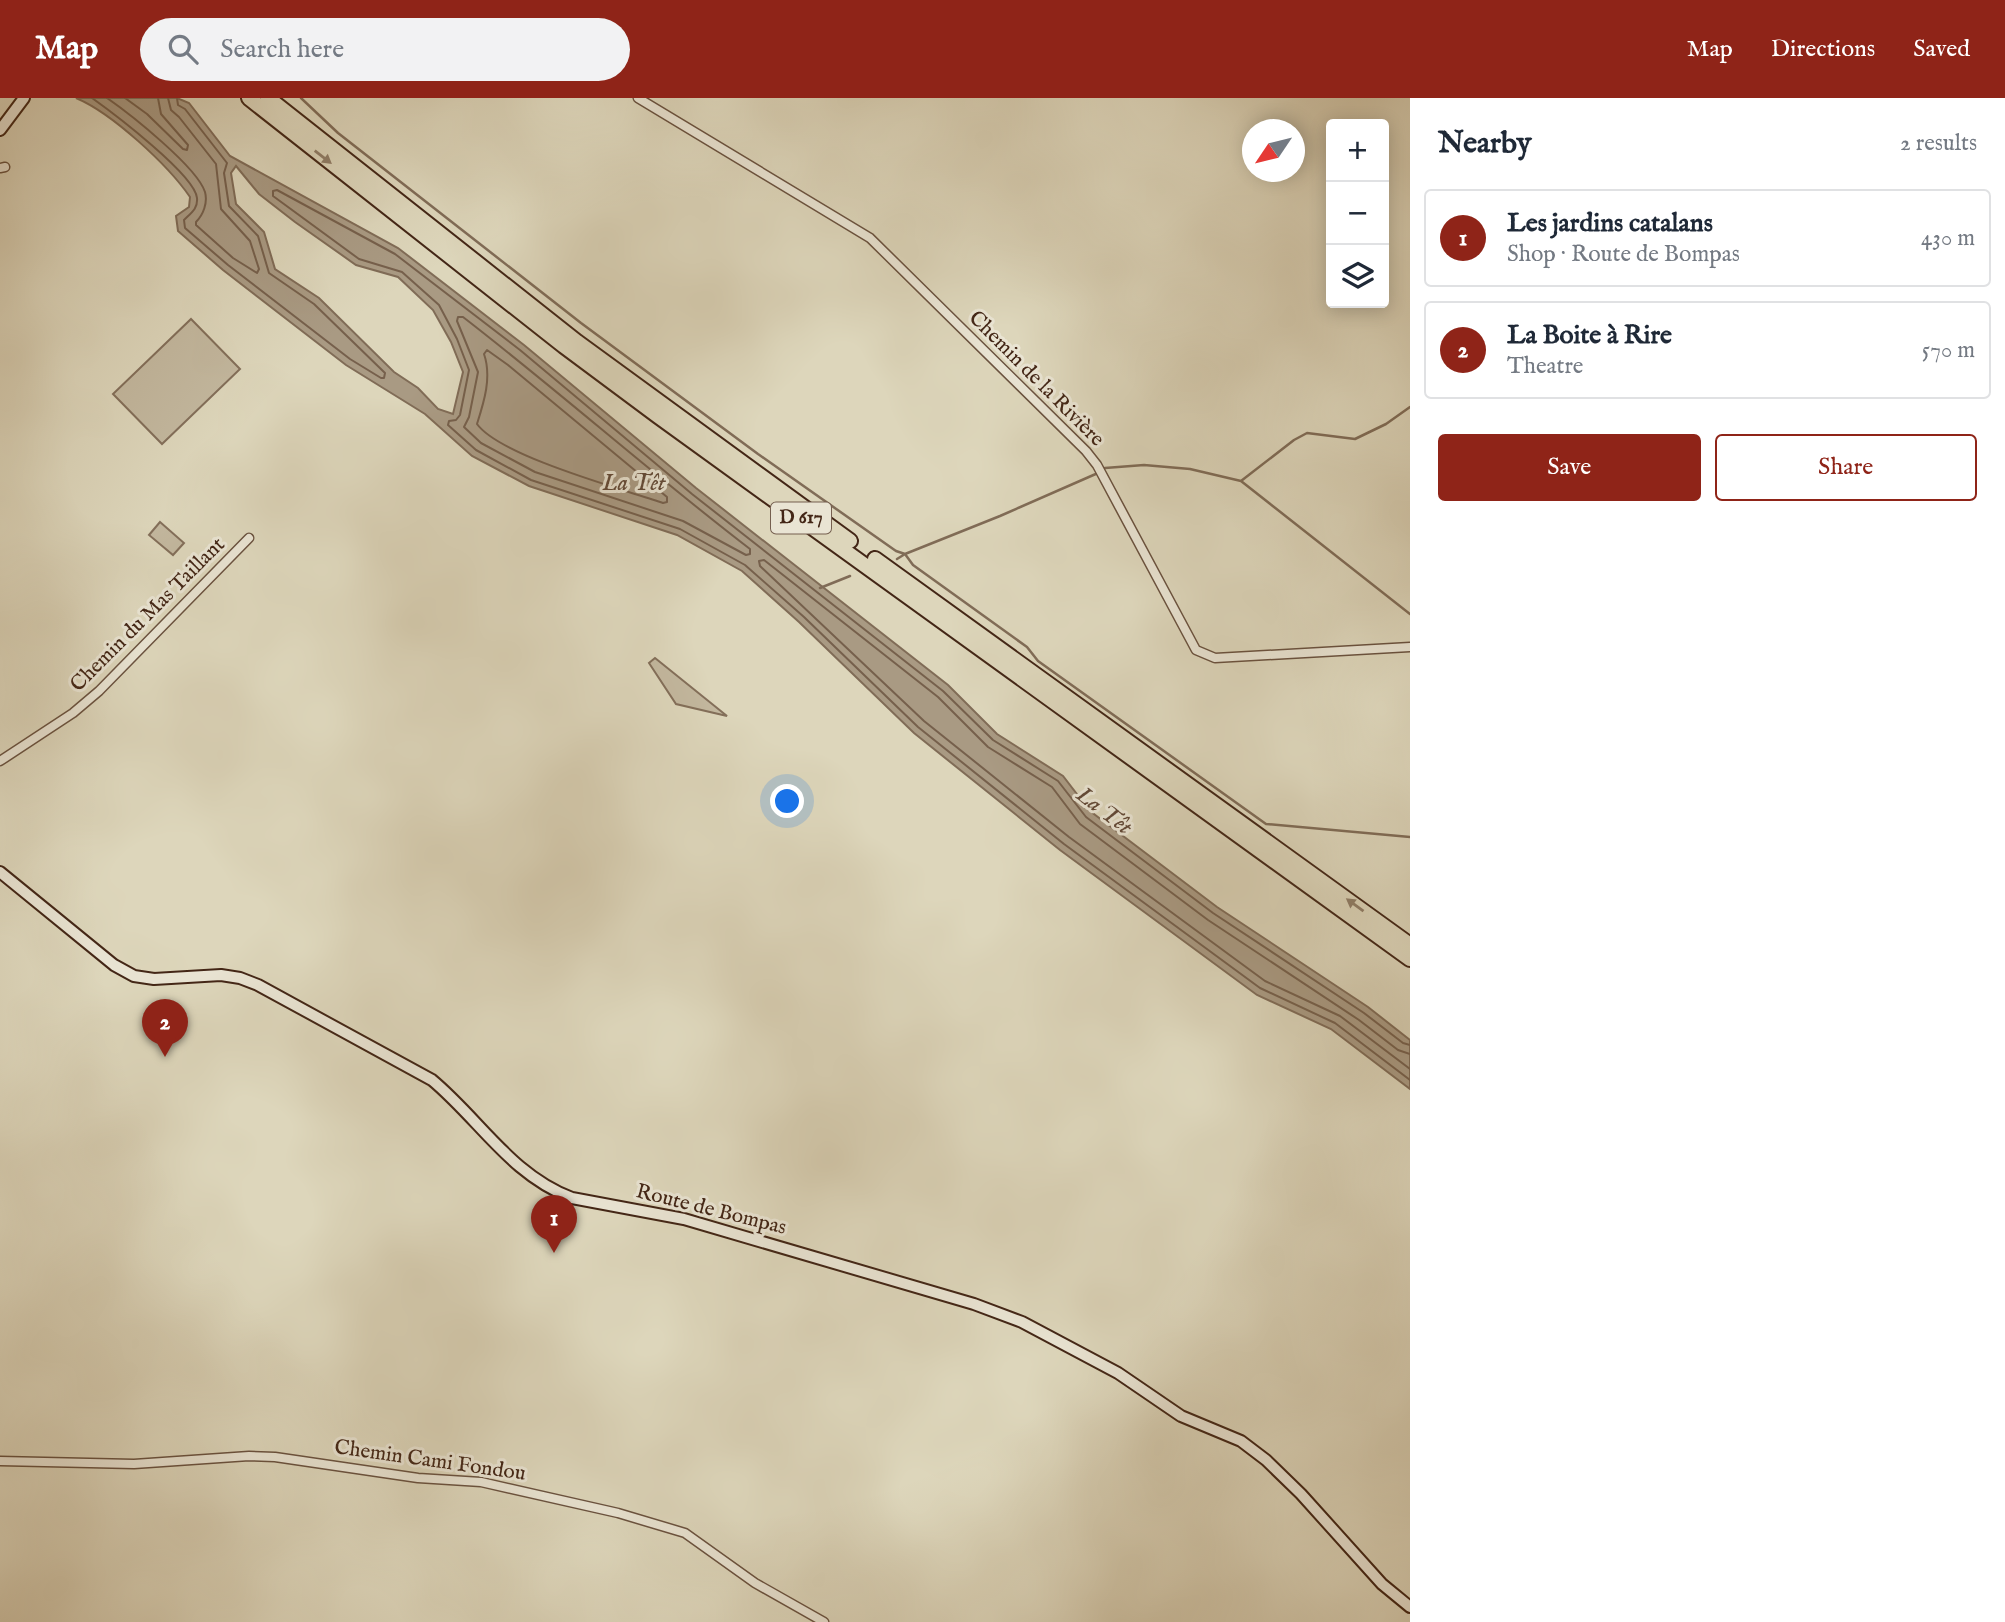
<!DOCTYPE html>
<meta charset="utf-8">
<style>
body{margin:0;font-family:"IM FELL English",serif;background:#f2f2f3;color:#1f2937}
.controls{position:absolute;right:21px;top:21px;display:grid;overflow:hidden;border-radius:7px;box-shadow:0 4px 18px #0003}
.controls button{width:63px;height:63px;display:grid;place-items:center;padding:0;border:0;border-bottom:2px solid #e0e1e3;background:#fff;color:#1f2937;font:35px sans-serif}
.compass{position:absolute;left:1242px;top:21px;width:63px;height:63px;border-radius:50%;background:#fff;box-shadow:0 4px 18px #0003;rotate:235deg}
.you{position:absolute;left:788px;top:704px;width:24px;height:24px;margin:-18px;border:5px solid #fff;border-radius:50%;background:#1a73e8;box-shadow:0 0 0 10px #1a73e833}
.badge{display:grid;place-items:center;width:46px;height:46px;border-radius:50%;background:#8f2418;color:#fff;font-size:23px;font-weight:700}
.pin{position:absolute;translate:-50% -58px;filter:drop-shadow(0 2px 4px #0008)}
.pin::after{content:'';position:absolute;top:37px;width:24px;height:21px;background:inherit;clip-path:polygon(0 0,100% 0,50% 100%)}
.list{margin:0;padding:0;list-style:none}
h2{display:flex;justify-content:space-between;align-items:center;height:91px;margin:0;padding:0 28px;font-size:30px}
h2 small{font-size:23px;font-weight:400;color:#747a83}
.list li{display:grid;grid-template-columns:46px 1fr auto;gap:21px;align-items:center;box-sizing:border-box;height:98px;margin:0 14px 14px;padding:0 14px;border:2px solid #e0e1e3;border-radius:7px}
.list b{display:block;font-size:26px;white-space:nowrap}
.list p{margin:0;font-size:23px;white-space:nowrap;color:#747a83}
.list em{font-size:23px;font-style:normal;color:#747a83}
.actions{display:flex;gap:14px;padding:21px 28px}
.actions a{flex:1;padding:16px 0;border:2px solid #8f2418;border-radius:7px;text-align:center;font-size:24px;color:#8f2418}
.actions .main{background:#8f2418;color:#fff}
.icon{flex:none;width:38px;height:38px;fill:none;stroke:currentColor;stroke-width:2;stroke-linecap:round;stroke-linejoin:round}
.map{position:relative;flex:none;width:1410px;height:1524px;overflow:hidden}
header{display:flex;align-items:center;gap:42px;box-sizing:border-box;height:98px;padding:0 35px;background:#8f2418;color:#fff}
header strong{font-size:33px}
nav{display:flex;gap:38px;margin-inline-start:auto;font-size:24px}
.search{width:490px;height:63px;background:#f2f2f3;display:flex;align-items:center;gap:18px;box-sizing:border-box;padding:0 24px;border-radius:38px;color:#747a83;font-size:26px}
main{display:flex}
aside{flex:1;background:#fff}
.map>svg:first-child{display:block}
.green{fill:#c3b89f;stroke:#836f5a;stroke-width:2}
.water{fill:#a99a83;stroke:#806c57;stroke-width:2;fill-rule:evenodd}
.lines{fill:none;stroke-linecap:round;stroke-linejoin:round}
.shore{stroke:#76604c;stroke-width:2}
.stream{stroke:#806c57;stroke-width:2.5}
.street-casing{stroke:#6a523f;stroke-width:11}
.secondary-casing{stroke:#432616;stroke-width:14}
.highway-casing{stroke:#432616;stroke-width:18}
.street{stroke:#e9e4d3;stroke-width:8}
.secondary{stroke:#e9e4d3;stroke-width:10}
.highway{stroke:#ddd6bb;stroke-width:14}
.oneway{fill:#907e68}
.labels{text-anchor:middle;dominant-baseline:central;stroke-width:6;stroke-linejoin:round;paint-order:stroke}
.shield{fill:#e9e4d3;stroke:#755f4f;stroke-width:2}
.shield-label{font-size:19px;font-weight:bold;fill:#432616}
.street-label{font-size:21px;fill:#432616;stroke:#e9e4d3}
.water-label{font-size:23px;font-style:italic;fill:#624937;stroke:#e9e4d3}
</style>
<header>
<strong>Map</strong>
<div class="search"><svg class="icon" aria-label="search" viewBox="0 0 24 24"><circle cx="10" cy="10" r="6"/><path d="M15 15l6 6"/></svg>Search here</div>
<nav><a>Map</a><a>Directions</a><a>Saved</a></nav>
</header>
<main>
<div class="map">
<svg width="1410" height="1524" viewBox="0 0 1410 1524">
<rect width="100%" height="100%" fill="#ddd6bb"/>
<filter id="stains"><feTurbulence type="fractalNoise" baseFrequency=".00286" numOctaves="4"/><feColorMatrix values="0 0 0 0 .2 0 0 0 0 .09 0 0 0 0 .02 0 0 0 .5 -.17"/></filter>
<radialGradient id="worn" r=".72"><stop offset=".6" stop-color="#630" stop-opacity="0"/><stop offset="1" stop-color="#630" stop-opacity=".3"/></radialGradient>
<path class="green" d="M191,221L240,271L162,346L113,296Z
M160,424L184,445L173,457L149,437Z
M655,560L727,618L676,606L649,565Z"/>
<path class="water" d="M76,0H177L189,5L230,58L398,150L524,247L696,390L948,587L997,636L1063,678L1090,713L1217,809L1368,909L1410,942V991L1331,931L1257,897L1060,752L914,635L799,524L742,473L677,437L529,388L472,358L425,316L346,267L223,172L178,133L176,118L189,109L190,99C168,67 112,15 76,0ZM236,68L259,96L295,124L356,167L398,179L433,212L451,244L463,274L453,316L438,311L418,290L394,274L319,200L275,171L264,134L236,106L231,75Z"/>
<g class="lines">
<path class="shore" d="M92,0C113,15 195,77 197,100C198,111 191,115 184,122L185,130L228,167L350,261L381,280H384L385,275L314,206L269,175L258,138L229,108L224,75L227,65L185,11L178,7L177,0
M107,0C130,16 197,69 205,94C208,105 203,117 196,124V127L233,160L257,175L259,171L250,143L221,111L216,66L179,19L171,12L168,0
M125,0L147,16L183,51L187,52L188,47L161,16L158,0
M458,219H463C560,294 652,376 750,451V456L746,457L683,423L535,374L481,345L464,329L469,319L478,274L457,223Z
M487,252L508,267L667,399V404L663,405C622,391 500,358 477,326C484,304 492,279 484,256Z
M1410,947L1403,945L1364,915L1213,815L1086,719L1058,683L993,642L943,593L692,396L520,252L395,156L277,92L273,93V98L359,161L402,174L439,207L457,241L469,272L460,317L456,322L449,323L448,327L476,352L531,382L680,431L745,467L804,519L918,629L1064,746L1260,890L1335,925L1410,982
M1410,956L1398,952L1359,922L1208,822L1080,726L1052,689L988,649L938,599L764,462L759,463L760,468L924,623L1069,739L1265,883L1340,918L1410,971"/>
<path class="stream" d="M301,0L338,35L581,225L758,356L896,453L905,456L913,467L1027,549L1038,563L1266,726L1410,739
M1105,370L1144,367L1190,371L1241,383L1410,516
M1241,383L1294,342L1307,335L1355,341L1386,326L1410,309
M897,461L905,456L1000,418L1098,375
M820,490L850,478"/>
<defs>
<path id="street" d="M638,0L870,140L1086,353L1097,367L1196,552L1215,560L1410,549
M0,70L5,69
M0,663L73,615L99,593L249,440
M0,1363L134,1366L249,1358L275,1359L418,1380L481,1384L618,1415L685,1435L755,1485L824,1524"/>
<path id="secondary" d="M0,32L24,0
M0,774L114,867L134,878L154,881L221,877L240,880L258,887L432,982C480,1022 511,1077 572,1100L684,1121L974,1206L1022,1224L1118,1275L1181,1318L1241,1343L1266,1362L1301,1396L1382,1486L1410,1509"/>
<path id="highway" d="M249,0L564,248L658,318L1410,861
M268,0L577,244L850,443
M875,461L1410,847"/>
</defs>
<use href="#street" class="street-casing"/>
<use href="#secondary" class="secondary-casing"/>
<use href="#highway" class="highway-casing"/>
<use href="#street" class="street"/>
<use href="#secondary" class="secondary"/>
<use href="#highway" class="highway"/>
</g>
<defs><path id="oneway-solid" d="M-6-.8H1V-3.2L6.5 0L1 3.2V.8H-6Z" transform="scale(1.75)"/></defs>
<g class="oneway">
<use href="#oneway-solid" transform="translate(323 59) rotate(38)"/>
<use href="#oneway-solid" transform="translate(1355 807) rotate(-144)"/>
</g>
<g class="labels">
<rect class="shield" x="771" y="404.5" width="60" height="31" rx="5"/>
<g class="shield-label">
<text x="801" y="420">D 617</text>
</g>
<g class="street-label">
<text transform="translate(1036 281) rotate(45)">Chemin de la Rivière</text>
<text transform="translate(148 517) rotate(-45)">Chemin du Mas Taillant</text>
<text transform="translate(711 1112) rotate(14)">Route de Bompas</text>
<text transform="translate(430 1363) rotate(8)">Chemin Cami Fondou</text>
</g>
<g class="water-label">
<text x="634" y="385">La Têt</text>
<text transform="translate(1104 713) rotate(37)">La Têt</text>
</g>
</g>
<rect width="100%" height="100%" filter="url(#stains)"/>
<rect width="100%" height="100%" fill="url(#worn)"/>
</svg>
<div class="controls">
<button>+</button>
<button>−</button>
<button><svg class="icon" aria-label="layers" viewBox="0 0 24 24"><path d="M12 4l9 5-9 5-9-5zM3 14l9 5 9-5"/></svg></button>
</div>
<svg class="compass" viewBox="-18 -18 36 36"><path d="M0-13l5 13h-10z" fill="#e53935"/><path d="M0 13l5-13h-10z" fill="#747a83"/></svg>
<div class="you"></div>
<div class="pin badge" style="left:554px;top:1155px">1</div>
<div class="pin badge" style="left:165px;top:959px">2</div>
</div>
<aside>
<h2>Nearby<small>2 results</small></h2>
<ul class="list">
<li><span class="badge">1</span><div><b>Les jardins catalans</b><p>Shop · Route de Bompas</p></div><em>430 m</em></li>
<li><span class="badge">2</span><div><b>La Boite à Rire</b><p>Theatre</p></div><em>570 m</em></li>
</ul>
<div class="actions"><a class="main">Save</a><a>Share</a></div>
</aside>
</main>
